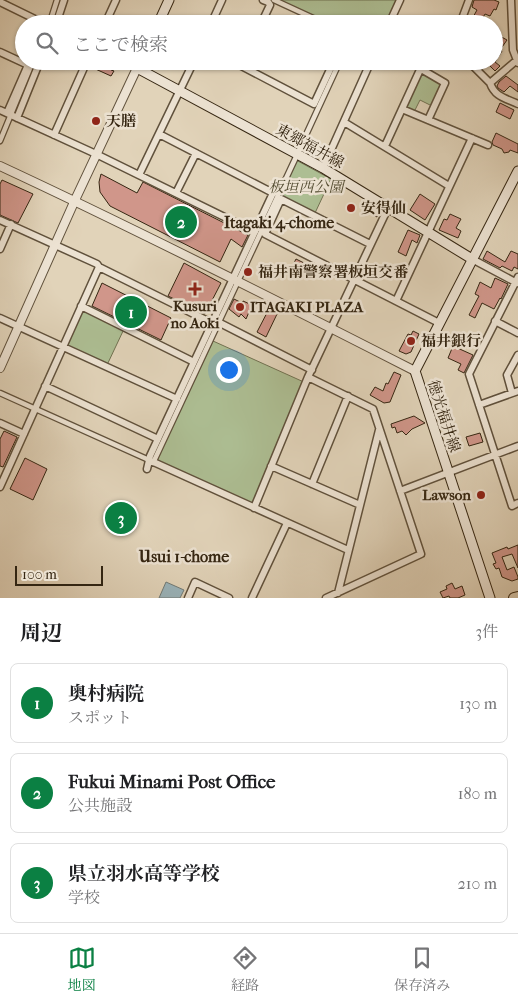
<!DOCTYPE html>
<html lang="ja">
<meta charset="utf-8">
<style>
body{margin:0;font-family:"IM FELL French Canon","Noto Serif JP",serif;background:#f6f6f6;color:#202124}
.scale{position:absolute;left:15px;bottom:12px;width:88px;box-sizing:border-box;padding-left:5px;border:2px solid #352612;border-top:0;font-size:14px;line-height:18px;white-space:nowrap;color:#352612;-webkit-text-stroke:4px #ece2d2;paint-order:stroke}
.you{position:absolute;left:228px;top:369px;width:18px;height:18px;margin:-12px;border:4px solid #fff;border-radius:50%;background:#1a73e8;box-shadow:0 0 0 8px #1a73e833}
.badge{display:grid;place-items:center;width:32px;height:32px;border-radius:50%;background:#0b8043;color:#fff;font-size:16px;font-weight:700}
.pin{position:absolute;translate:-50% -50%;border:2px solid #fff;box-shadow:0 1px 5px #0006}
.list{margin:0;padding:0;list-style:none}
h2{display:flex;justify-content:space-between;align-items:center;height:65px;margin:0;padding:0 20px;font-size:21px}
h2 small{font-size:16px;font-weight:400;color:#757577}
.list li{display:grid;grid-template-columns:32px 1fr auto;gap:15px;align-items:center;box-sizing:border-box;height:80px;margin:0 10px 10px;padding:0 10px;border:1px solid #e0e0e0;border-radius:8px}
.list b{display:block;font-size:19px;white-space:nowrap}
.list p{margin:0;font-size:16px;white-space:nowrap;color:#757577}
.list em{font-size:16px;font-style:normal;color:#757577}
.icon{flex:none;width:28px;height:28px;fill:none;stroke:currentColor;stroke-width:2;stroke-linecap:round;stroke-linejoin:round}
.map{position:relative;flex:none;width:518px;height:598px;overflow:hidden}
.search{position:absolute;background:#fff;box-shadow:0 1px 4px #0004;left:15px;right:15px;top:15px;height:55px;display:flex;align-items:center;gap:12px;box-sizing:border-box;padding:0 18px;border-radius:28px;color:#757577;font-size:19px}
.sheet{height:335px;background:#fff}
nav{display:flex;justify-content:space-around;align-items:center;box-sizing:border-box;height:70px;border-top:1px solid #e0e0e0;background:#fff;font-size:14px;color:#757577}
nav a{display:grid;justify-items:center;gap:2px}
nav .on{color:#0b8043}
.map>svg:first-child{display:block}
.green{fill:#adbe93;stroke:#717252}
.water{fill:#9ab4bb;stroke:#727b77}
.building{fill:#d0968a;stroke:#352612}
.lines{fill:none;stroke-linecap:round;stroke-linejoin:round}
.pedestrian-casing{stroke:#60513c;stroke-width:7}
.minor-casing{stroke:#60513c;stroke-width:9}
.tertiary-casing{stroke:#60513c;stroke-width:10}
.secondary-casing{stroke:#352612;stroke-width:11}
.trunk-casing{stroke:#352612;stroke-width:12}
.pedestrian{stroke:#ece2d2;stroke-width:4.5}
.minor{stroke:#ece2d2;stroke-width:6}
.tertiary{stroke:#ece2d2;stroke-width:8}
.secondary{stroke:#ece2d2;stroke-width:9}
.trunk{stroke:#e1d3b9;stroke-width:10}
.poi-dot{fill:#8f2418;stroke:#ece2d2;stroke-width:2}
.labels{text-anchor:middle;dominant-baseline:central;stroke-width:5;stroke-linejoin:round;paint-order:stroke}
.poi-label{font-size:15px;font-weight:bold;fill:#352612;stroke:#ece2d2;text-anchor:start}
.street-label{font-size:15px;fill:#352612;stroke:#ece2d2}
.park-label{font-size:15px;font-style:italic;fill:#534c32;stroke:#ece2d2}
.neighbourhood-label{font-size:16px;font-weight:bold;fill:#352612;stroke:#ece2d2}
</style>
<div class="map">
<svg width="518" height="598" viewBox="0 0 518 598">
<rect width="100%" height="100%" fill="#e1d3b9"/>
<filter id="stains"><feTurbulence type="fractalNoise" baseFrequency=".004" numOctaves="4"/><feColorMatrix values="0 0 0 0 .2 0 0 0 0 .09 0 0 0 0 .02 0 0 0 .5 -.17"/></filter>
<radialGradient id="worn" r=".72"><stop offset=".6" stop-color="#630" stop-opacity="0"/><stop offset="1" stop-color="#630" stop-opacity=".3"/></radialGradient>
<path class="green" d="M279,0H397L386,24H331Z
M422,72L443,84L432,106L420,100L414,112L405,108Z
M296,160L331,179L315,213L280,195Z
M83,310L124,329L107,365L67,346Z
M213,341L306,383L254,508L155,464Z"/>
<path class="water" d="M166,582L184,590L180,598H159Z"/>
<path class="building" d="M474,0H494L499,2L496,10L494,9L490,16L485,14L480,23L481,24H466L469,17L472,19L477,10L472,7Z
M498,35L507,40L500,50L502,51L495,62L500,66L495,71L488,64L491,61H494V40Z
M94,61H110L114,63L111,70L114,71L111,76L91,67Z
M506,76L518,85V92L510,86L504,92L498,88L497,86L499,82Z
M500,103L514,110L510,119L496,112Z
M496,133L518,144V153L510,150L509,152L504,153L502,149L493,145L492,142Z
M101,174L137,193L143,182L248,235L242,247L231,239L220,262L110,206L100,192L99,182Z
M2,180L33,194L18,223L0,215V184Z
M420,194L435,204L425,220L410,210Z
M363,201L380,210L377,217L360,207Z
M450,214L461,219L456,228L461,231L458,238L439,230L444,219L447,220Z
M408,230L420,235L417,243L412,240L406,256L398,252Z
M487,251L505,262L511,251L518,254V269L514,267L512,271L502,266L500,268L483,259Z
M296,259L308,265L302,279L289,273Z
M184,263L221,283L205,314L168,296Z
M495,278L508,284L501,299L500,298L494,309L482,303L475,318L469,315L479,296L475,294L480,282L491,288Z
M102,283L171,318L161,340L92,306Z
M234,299L242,303L243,301L252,305L246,319L241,314L239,317L229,309Z
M270,307L278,312L266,337L257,332Z
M413,331L419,334L411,352L406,354L399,351L408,334L411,335Z
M453,346L473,355L464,373L458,370L461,364L448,358Z
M394,372L401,375L390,402L384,403L370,395L375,387L383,391L386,383L388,384Z
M414,416L425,423L412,429L406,435L402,431L397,433L395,427L392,428L391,424Z
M4,431L17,437L3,467L0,466V439Z
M480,433L483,442L469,446L466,437Z
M25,458L47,469L33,500L10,489Z
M518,545V568L512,554L502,557L507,570L514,567L518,577V579L512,581L502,577L499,568L496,569L493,564L496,563L492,553L507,547L508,549Z
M452,583L455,589L462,586L465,595L458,598H450L449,596L443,598L440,592L447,589L446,586Z"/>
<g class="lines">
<defs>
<path id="pedestrian" d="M274,0L326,24
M50,22L57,0
M0,141L33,61
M299,150L340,61
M0,393L149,460
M153,463L296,157"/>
<path id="minor" d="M511,0L513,50L518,63
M0,2L45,24
M56,24L64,0
M105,24L116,0
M211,24L222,0
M261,24L270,5L268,2L263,0
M389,24L400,0
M460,24L469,0
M0,52L28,65L7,113
M124,61L137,68
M232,61L314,104L334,61
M465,61L474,67L490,83L517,60
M421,69L445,83L428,120
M490,83C495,97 505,98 518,104
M402,109L488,145
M0,110L96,154L255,232
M17,118L40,61
M344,122L449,186
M54,135L87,61
M385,146L424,61
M323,168L371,61
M139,175L194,61
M176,193L196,153
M0,220L97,264L99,267
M370,244L281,199L265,234L439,323
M0,249L11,224
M472,259L517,283
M518,277L469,374L512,506L518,503
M396,301L472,138
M81,306L194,362
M0,318L177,399
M495,321L518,333
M218,322L312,370
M308,377L373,409L421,554L326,598
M45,386L158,439
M512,393L507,375L518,355
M479,405L518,391
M0,423L24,434
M149,460L348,550
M271,466L360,505
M147,469L150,456L273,193L159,134
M312,484L348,396
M0,487L99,267L212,323
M400,491L518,446
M254,508L308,377L388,208
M338,593L379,430
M188,598L195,582L229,598
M252,598L287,523"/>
<path id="tertiary" d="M0,166C140,231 278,301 415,371
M0,368L75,200L137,68"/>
<path id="secondary" d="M158,24L169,0
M140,61L137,68L323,168L472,259
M490,598L415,371L518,171"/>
<path id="trunk" d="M514,598L518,597"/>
</defs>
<use href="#pedestrian" class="pedestrian-casing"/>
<use href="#minor" class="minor-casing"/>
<use href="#tertiary" class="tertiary-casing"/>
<use href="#secondary" class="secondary-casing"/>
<use href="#trunk" class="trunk-casing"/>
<use href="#pedestrian" class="pedestrian"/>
<use href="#minor" class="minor"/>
<use href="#tertiary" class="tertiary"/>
<use href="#secondary" class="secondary"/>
<use href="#trunk" class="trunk"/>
</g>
<g class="poi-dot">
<circle cx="96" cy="121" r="5"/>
<circle cx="351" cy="208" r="5"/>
<circle cx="248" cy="272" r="5"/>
<path d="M192.5 281.5h5v5h5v5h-5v5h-5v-5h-5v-5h5z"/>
<circle cx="240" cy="307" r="5"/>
<circle cx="411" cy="341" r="5"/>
<circle cx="481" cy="495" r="5"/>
</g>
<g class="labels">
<g class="poi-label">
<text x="106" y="121">天膳</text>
<text x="361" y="208">安得仙</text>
<text x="258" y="272">福井南警察署板垣交番</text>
<text x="195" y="306" text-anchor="middle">Kusuri<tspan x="195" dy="17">no Aoki</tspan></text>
<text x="250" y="307">ITAGAKI PLAZA</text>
<text x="421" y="341">福井銀行</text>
<text x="471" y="495" text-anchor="end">Lawson</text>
</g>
<g class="street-label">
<text transform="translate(310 146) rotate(29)">東郷福井線</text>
<text transform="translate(444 416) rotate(72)">徳光福井線</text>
</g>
<g class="park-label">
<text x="306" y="187">板垣西公園</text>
</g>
<g class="neighbourhood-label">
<text x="279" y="222">Itagaki 4-chome</text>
<text x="184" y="556">Usui 1-chome</text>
</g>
</g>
<rect width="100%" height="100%" filter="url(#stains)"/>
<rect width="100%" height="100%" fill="url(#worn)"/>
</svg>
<div class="scale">100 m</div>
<div class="you"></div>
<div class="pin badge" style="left:131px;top:312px">1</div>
<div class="pin badge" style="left:181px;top:222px">2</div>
<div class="pin badge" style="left:121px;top:518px">3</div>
<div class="search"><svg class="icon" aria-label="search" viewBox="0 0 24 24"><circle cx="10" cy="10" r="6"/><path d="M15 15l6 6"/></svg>ここで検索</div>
</div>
<section class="sheet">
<h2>周辺<small>3件</small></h2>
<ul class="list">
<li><span class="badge">1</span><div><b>奥村病院</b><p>スポット</p></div><em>130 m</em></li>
<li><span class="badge">2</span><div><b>Fukui Minami Post Office</b><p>公共施設</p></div><em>180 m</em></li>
<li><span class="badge">3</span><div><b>県立羽水高等学校</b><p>学校</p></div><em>210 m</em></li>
</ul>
</section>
<nav>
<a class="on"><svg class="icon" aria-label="map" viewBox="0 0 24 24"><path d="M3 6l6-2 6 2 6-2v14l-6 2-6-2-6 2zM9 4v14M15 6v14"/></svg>地図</a>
<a><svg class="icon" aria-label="directions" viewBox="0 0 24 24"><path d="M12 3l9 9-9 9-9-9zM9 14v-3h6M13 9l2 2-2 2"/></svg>経路</a>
<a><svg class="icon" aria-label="saved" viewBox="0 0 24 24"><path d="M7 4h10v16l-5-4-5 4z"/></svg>保存済み</a>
</nav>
